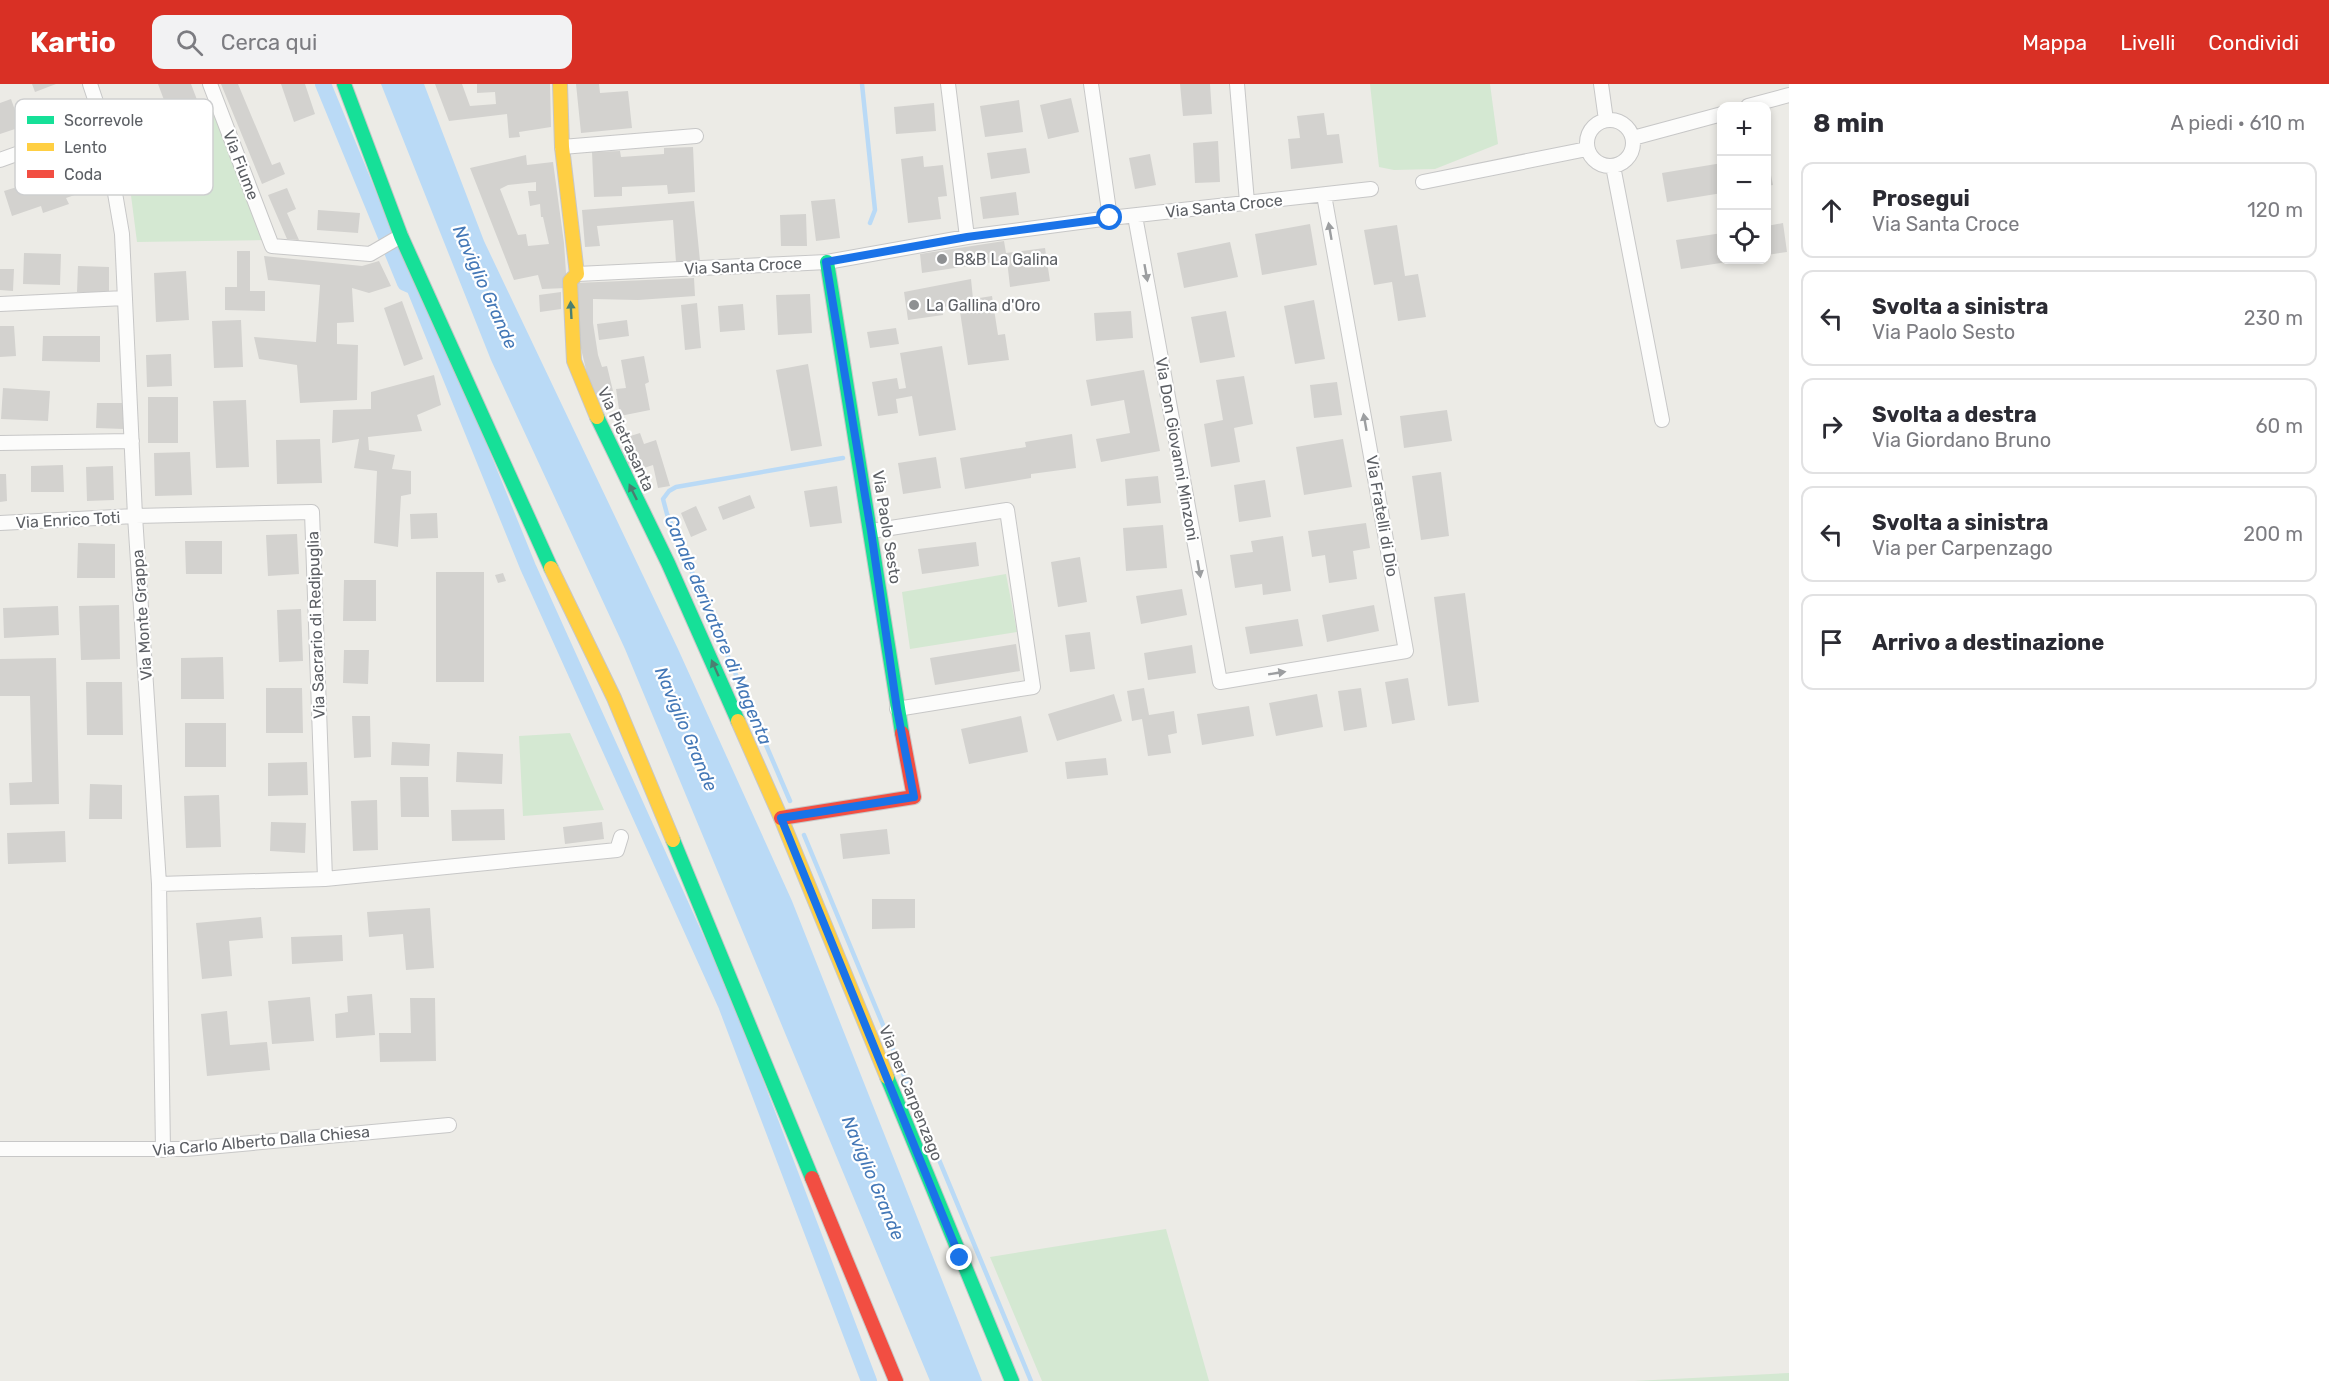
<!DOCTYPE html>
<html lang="it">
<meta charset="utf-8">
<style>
body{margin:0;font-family:Rubik,sans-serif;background:#f2f2f3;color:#2b2b33}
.controls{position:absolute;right:18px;top:18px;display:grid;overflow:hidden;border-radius:12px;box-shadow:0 3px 9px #0003}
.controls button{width:54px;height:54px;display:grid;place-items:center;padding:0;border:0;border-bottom:2px solid #e1e1e2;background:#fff;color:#2b2b33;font:30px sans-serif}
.stop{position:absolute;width:18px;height:18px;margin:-14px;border:4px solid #1a73e8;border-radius:50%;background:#fff}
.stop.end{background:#1a73e8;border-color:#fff;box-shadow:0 2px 6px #0008}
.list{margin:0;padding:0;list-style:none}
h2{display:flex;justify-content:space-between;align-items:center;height:78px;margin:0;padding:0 24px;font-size:26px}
h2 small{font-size:20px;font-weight:400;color:#7c7c81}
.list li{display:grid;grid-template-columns:39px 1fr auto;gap:18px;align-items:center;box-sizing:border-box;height:96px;margin:0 12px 12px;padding:0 12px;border:2px solid #e1e1e2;border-radius:12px}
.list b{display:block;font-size:22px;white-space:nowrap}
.list p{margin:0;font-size:20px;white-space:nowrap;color:#7c7c81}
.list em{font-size:20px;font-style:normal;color:#7c7c81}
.icon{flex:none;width:33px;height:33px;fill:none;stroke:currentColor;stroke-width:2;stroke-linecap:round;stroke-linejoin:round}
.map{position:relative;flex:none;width:1789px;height:1297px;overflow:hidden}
header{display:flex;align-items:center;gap:36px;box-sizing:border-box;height:84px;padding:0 30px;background:#d93025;color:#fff}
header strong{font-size:28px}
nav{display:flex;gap:33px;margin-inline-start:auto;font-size:21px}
.search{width:420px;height:54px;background:#f2f2f3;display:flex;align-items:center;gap:15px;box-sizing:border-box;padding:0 21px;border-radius:12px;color:#7c7c81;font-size:22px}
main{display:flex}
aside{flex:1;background:#fff}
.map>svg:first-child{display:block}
.green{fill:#d4e8d2}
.water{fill:#badaf6}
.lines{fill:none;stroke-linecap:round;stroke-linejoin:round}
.stream{stroke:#badaf6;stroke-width:4.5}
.canal{stroke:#badaf6;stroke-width:16}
.building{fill:#d3d2cf;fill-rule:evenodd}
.street-casing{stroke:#c7c7c7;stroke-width:16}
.fast-casing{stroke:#c7c7c7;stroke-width:16}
.slow-casing{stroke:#c7c7c7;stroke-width:16}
.jam-casing{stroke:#c7c7c7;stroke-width:16}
.street{stroke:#fcfcfb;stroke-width:14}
.fast{stroke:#16e098;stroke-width:14}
.slow{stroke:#ffcf43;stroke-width:14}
.jam{stroke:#f24e42;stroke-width:14}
.oneway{fill:#9c9ea0}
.oneway2{fill:#4a7f71}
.route{stroke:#1a73e8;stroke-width:8}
.poi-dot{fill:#8e9092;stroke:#fff;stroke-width:2}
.labels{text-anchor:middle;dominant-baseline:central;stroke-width:4.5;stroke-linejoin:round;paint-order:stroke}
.street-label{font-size:16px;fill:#5c5f64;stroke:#fff}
.poi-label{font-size:16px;fill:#5c5f64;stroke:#fff;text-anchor:start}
.water-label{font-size:18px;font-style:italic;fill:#4478b7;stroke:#fff}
.key{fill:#fff;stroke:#cecfd0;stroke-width:1.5}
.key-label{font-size:16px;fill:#5c5f64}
</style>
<header>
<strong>Kartio</strong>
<div class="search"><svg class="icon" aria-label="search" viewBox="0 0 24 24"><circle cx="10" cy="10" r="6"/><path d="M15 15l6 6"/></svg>Cerca qui</div>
<nav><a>Mappa</a><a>Livelli</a><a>Condividi</a></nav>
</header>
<main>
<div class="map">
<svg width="1789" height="1297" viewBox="0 0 1789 1297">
<rect width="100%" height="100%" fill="#ecebe6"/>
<path class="green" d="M1370,0H1490L1498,60L1435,85L1394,86L1379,83Z
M212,23L264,156L137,158L124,57Z
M1006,490L1017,548L910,565L902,508Z
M570,649L604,726L523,732L519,652Z
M1166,1145L1209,1297H1042L990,1173Z
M1789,1289V1297H1634Z"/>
<path class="water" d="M381,0H424L484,157L678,565L792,817L982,1297H930L625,565L491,276Z"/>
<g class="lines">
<path class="stream" d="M862,0L875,126L870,139
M790,717L667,430L663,415L669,407L676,403L843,374
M804,751L1031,1297"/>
<path class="canal" d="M323,0L405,199L414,203L528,483L726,921L869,1297"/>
</g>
<path class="building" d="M32,0H56L35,8Z
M158,0H191L199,21L170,32Z
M221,0H238L272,81L280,78L285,90L262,100Z
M281,0H305L315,30L294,38Z
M435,0H462L470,22L496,20L495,8L477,9V0H550L551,43L519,48L520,53L509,54L507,30L449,37Z
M576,0H599L600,9L628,7L632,44L581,49Z
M1180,0H1210L1212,30L1183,32Z
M1071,14L1079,48L1048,55L1040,21Z
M11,15L21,43L0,50V19Z
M1019,16L1023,48L985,53L980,22Z
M934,19L936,47L896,50L894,23Z
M1324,29L1327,51L1339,50L1343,79L1291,85L1288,55L1300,54L1297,32Z
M1218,57L1220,98L1195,99L1193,59Z
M693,63L695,108L668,110L667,101L622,103V112L594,113L592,68L620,67L621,73L664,70V64Z
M1026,64L1030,89L991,95L987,69Z
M1150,70L1156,101L1135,105L1129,74Z
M526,71L527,81L553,78L564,159L567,204L542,205L538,191L514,196L470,84ZM536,98V107H528L530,122L540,120L541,133H543L549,160L528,162L526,150L518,151L500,105L508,101Z
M1767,71L1773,101L1767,102Z
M923,72L924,83L943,81L947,112L938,113L941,135L908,139L901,75Z
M86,79L95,104L66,114L69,120L43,129L41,122L12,132L4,107L33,98L35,106L60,96L58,89Z
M1722,79V109L1667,118L1662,89Z
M287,104L296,125L287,129L299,156L287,155L268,111Z
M1016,108L1019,131L983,135L980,113Z
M835,115L840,154L816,157L811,117Z
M694,117L700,177L676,178L673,136L597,142L600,162L585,163L582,126Z
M318,126L360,129L358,149L317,146Z
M806,130L807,162H781L780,131Z
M1783,139L1787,168L1767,171V142Z
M1310,140L1317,181L1262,191L1255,150Z
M1397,141L1405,192L1418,190L1426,233L1398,237L1392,198L1374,201L1364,146Z
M1722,149V176L1734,177L1681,185L1676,156Z
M1004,157L1006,169L1045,164L1050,197L1010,203L1007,176L922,189L920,170Z
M1230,158L1238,193L1184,204L1177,169Z
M237,167H250V207H265V227L225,226V203H237Z
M24,169L61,170L60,201L23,200Z
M264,172L362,182L379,177L391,202L369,209L352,204L354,238L337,239V260L358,261L357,316L300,319L297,281L259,275L254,253L316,258L320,201L268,196Z
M78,182L109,183V209L77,208Z
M0,185H14L13,207L0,206Z
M186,187L189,236L156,238L154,189Z
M694,194L695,212L638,216L593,215V239L598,271L602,283L607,282L613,307L592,311L575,239V199Z
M971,195L973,215L992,212L998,251L1005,250L1009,276L968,281L959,221L942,223L943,231L908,236L904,208Z
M561,208V225L540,228L539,211Z
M810,210L812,249L778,251L776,211Z
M1314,216L1325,275L1295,280L1284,222Z
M402,217L423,275L404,282L384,224Z
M697,219L701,264L685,266L681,221Z
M743,220L745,246L720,248L718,222Z
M1131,227L1133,254L1096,257L1094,229Z
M1226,227L1235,273L1200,279L1191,233Z
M241,236L243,283L214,284L212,237Z
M627,236L629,252L599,256L597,240Z
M0,242H14L16,272L0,273Z
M896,244L899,260L870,264L867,248Z
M43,252H100V278L42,277Z
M942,262L956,346L919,352L912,312L896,315L898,329L878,332L872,298L897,294L899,305L906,304L900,269Z
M171,270L172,302L147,303L146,271Z
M644,272L649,298L645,300L650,326L620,332L616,305L626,304L621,276Z
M808,280L822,362L791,367L776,286Z
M1144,286L1160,367L1101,378L1096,355L1130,349L1124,316L1091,322L1086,296Z
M434,291L441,321L417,331L422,347L368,353L369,366L395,371L392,385L411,387V410L401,412L398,463L374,459L377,387L354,384L359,355L332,359L333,326L371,325V308Z
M1244,292L1253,340L1234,344L1240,378L1211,383L1204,340L1223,336L1216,296Z
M1337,298L1342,331L1314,334L1310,301Z
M3,304L50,307L48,337L1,335Z
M148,313H178V359H148Z
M246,316L249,383L216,384L213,317Z
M97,319H125L124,345L96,344Z
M1447,326L1452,357L1404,364L1400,332Z
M640,349L644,360L656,356L670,402L658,404L653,381L629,389L621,365L627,363L624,354Z
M1072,350L1076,384L1031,390V394L965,405L960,374L1026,363L1025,358Z
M320,355L322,399L277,400L276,356Z
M1343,355L1352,403L1304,411L1296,363Z
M190,368L192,411L155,412L154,369Z
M936,373L941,404L903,410L898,379Z
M63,381L64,408H31V382Z
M113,382L114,416L87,417L86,383Z
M1441,388L1449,452L1421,456L1412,392Z
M0,390H6L7,417L0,418Z
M1158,392L1161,419L1127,422L1125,395Z
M1265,396L1271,433L1239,438L1234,401Z
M837,402L842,439L810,443L804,407Z
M750,411L755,424L723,436L718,423Z
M696,422L707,446L691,453L681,429Z
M437,429L438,454L411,455L410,430Z
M1366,439L1370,464L1353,467L1357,495L1329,499L1325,471L1312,473L1308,447Z
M1163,441L1167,484L1126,487L1123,444Z
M297,450L299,490L268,492L266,451Z
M1283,452L1291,507L1263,511L1262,500L1235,504L1230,471L1253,468L1251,457Z
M185,457H222V490H186Z
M976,458L979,482L922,490L918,465Z
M78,459L115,460V494H77Z
M1080,473L1087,518L1058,523L1051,478Z
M436,488H484V598H436Z
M503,489L506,497L498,499L495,491Z
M344,496H376V537H343Z
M1182,505L1187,531L1141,540L1136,512Z
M1465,509L1479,618L1448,622L1434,513Z
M119,521L120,575L81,576L79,522Z
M1374,521L1379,547L1327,558L1322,531Z
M58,522L59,551L4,554L3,524Z
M301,525L303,577L279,578L277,526Z
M1298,535L1303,562L1250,570L1245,543Z
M1090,548L1095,585L1070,588L1065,551Z
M1016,560L1020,587L935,601L930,574Z
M1192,561L1196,589L1148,596L1144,569Z
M344,566H369L368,600L343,599Z
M223,573L224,615H181V574Z
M56,574L59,720L10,721L9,699L32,698L30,612H0V575Z
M1408,594L1415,636L1392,640L1385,598Z
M86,598H122L123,651H87Z
M266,604H302L303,649H266Z
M1144,604L1149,631L1174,627L1177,649L1168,651L1171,669L1148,672L1142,635L1132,637L1127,607Z
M1361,604L1367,643L1344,647L1338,607Z
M1114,610L1122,637L1057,657L1048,630Z
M1317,610L1323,643L1276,652L1269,619Z
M1249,622L1254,652L1202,661L1197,630Z
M352,632H370L371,673L354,674Z
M1021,632L1028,668L969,680L961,645Z
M185,639H226V683H185Z
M392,658L430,660L429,682L391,681Z
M457,668L503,670L502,700L456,698Z
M1106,674L1108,691L1067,695L1065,678Z
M307,678L308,711L268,712V679Z
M400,693H428L429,733H401Z
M90,700L122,701V735H89Z
M219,711L221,763L186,764L184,712Z
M377,716L378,766L353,767L351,717Z
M504,725L505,756L452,757L451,726Z
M271,738L306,739L305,769L270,767Z
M602,738L604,755L565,760L563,743Z
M887,745L890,770L843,775L840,750Z
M65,747L66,778L8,780L7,749Z
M872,815H915V844L872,845Z
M430,824L434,884L406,886L403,850L369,853L367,828Z
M261,833L263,854L229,857L232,892L202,895L196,839Z
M342,851L343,877L292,880L291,853Z
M372,910L375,951L336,954L335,930L348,928L347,912Z
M310,913L314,957L272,960L268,917Z
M410,914H435L436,977L380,978L379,949H411Z
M227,927L230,961L267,958L270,986L207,992L201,930Z"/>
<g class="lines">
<defs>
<path id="street" d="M90,0L103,39L122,150L135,432L159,800L163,1066
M210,0L272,162L370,170L401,152
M948,0L967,153
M1091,0L1110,134
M1237,0L1247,118
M1601,0L1606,36
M1748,22L1789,11
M1587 59a23 23 0 1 1 46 0a23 23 0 1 1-46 0Z
M1633,54L1722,30
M562,63L696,52
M0,76L103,39
M1613,82L1662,336
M1423,98L1587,65
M1135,132L1220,598L1406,567L1324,111
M577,190L827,178L967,153L1110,134L1371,105
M0,220L125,214
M0,359L132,357
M0,439L135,432L312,428L325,795
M871,447L1007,426L1033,603L897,625
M159,800L325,795L617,766L621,753
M0,1065H186L449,1041"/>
<path id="fast" d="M344,0L401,152L551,484
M827,178L902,649
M597,333L668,479L738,637
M673,756L812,1094
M887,993L1012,1297"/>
<path id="slow" d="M560,0L562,63L577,190L570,197L574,277L597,333
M551,484L614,614L673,756
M738,637L781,734L887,993"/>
<path id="jam" d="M781,734L914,713L902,649
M812,1094L896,1297"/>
</defs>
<use href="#street" class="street-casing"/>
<use href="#fast" class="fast-casing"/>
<use href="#slow" class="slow-casing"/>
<use href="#jam" class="jam-casing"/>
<use href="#street" class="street"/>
<use href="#fast" class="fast"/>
<use href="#slow" class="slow"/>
<use href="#jam" class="jam"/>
</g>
<defs><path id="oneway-solid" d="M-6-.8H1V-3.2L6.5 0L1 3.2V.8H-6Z" transform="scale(1.5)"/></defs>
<g class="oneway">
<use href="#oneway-solid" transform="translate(1330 147) rotate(-100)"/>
<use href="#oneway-solid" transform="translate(1146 189) rotate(80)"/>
<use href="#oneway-solid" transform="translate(1365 338) rotate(-100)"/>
<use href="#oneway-solid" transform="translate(1199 485) rotate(80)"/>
<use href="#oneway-solid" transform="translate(1277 589) rotate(-9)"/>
</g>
<g class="oneway2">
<use href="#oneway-solid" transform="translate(571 226) rotate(-93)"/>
<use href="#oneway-solid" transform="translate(633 408) rotate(-116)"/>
<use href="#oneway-solid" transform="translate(715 584) rotate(-114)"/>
</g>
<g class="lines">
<path class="route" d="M960,1174L781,734L914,713L897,625L871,447L826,178L967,153L1110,134"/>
</g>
<g class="poi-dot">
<circle cx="942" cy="175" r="6"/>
<circle cx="914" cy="221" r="6"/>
</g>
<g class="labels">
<g class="street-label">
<text transform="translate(241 81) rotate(69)">Via Fiume</text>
<text transform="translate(1224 122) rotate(-6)">Via Santa Croce</text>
<text transform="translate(743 182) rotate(-3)">Via Santa Croce</text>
<text transform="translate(626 355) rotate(65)">Via Pietrasanta</text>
<text transform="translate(1177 365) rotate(80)">Via Don Giovanni Minzoni</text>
<text transform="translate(1382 432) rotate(80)">Via Fratelli di Dio</text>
<text transform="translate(68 436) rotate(-3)">Via Enrico Toti</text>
<text transform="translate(887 443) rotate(81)">Via Paolo Sesto</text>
<text transform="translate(142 531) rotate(-94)">Via Monte Grappa</text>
<text transform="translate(316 541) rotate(-92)">Via Sacrario di Redipuglia</text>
<text transform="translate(911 1009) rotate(68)">Via per Carpenzago</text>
<text transform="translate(261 1057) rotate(-5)">Via Carlo Alberto Dalla Chiesa</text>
</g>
<g class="poi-label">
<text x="954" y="175">B&amp;B La Galina</text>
<text x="926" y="221">La Gallina d'Oro</text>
</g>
<g class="water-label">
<text transform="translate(485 203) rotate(66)">Naviglio Grande</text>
<text transform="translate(718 546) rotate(67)">Canale derivatore di Magenta</text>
<text transform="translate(686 645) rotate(67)">Naviglio Grande</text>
<text transform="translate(873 1094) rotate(67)">Naviglio Grande</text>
</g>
</g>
<rect x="15" y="15" width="198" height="96" rx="9" class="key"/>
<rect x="27" y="32" width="27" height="8" fill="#16e098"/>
<rect x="27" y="59" width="27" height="8" fill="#ffcf43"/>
<rect x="27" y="86" width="27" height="8" fill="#f24e42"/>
<g class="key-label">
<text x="64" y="42">Scorrevole</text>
<text x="64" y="69">Lento</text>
<text x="64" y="96">Coda</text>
</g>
</svg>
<div class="controls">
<button>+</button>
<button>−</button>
<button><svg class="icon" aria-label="locate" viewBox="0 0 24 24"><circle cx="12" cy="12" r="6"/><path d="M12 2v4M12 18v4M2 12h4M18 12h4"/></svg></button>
</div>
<div class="stop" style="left:1110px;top:134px"></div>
<div class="stop end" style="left:960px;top:1174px"></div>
</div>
<aside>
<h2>8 min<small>A piedi · 610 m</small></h2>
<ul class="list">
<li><svg class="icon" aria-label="ahead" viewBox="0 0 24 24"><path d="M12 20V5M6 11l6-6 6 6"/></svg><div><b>Prosegui</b><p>Via Santa Croce</p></div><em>120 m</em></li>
<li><svg class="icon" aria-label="left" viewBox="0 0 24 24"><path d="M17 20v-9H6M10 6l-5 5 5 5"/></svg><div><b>Svolta a sinistra</b><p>Via Paolo Sesto</p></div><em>230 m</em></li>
<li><svg class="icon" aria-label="right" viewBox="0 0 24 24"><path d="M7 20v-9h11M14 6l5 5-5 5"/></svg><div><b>Svolta a destra</b><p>Via Giordano Bruno</p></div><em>60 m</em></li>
<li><svg class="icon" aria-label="left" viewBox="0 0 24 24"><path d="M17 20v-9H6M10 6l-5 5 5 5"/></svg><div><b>Svolta a sinistra</b><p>Via per Carpenzago</p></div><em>200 m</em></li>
<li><svg class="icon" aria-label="arrive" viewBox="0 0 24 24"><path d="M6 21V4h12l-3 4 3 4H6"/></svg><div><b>Arrivo a destinazione</b></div></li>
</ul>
</aside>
</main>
